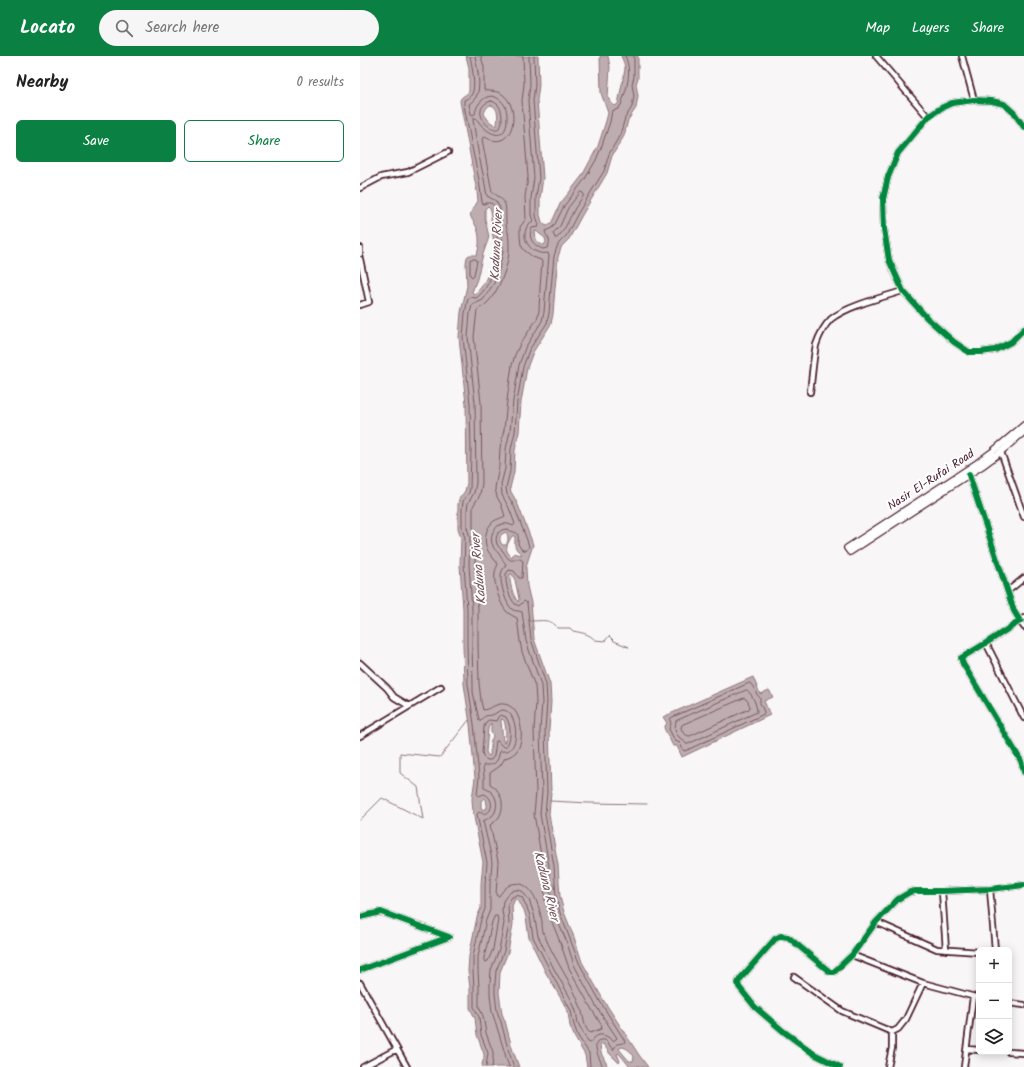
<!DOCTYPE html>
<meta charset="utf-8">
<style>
body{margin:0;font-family:Kalam,sans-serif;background:#f6f6f6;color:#222}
.controls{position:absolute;right:12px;bottom:12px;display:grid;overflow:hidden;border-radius:6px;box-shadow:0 2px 10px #0003}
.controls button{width:36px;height:36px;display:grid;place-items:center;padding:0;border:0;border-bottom:1px solid #e0e0e0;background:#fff;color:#222;font:20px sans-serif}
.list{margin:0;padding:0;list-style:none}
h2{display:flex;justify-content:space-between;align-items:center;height:52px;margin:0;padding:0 16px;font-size:17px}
h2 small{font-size:13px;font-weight:400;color:#767676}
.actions{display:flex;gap:8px;padding:12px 16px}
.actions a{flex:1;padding:9px 0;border:1px solid #0b8043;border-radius:6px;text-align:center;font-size:14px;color:#0b8043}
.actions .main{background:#0b8043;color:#fff}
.icon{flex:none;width:22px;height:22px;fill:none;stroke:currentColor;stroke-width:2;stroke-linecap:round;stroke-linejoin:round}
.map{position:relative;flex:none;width:664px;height:1011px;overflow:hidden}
header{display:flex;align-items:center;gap:24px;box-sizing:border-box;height:56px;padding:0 20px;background:#0b8043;color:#fff}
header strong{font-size:19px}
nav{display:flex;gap:22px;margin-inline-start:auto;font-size:14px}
.search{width:280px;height:36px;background:#f6f6f6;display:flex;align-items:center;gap:10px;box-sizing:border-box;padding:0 14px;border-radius:22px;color:#767676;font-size:15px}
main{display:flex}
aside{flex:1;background:#fff}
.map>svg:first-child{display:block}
.water{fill:#bdadb0;stroke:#8f747b;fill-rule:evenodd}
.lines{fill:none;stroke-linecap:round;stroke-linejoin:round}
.shore{stroke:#785860;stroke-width:1}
.stream{stroke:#8f747b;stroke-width:1}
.minor-casing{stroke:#4a1f2b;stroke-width:8}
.major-casing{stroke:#4a1f2b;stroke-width:8}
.minor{stroke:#fff;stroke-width:4.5}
.major{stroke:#fff;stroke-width:5.5}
.cycleway-casing{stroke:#fff;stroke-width:8}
.cycleway{stroke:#00873e;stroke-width:6}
.labels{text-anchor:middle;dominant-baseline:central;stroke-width:4;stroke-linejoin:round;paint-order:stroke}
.street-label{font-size:12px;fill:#4a1f2b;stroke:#fff}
.water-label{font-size:13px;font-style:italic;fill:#72515a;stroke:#fff}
</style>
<header>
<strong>Locato</strong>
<div class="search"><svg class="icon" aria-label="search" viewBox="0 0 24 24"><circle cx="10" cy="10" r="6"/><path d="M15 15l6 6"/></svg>Search here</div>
<nav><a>Map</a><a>Layers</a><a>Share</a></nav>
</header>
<main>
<aside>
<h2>Nearby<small>0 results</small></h2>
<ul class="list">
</ul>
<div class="actions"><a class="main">Save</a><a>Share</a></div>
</aside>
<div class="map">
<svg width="664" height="1011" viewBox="0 0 664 1011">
<rect width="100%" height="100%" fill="#f8f6f7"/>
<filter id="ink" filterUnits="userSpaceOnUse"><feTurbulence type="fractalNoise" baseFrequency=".025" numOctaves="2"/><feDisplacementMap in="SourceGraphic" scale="8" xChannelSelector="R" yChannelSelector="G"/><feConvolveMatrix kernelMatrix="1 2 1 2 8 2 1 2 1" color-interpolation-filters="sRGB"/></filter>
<g filter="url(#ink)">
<path class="water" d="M106,0H178L179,29L177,44L183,122L180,142V159L182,166L185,169L187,170L192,166L200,148L222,120L238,90L246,65L248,57L241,37L240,0H248L250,11L248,41L251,47L255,50L258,48L265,13L264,7L261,0H278V22L276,28L278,40L276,52L268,64L264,80L252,100L247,117L222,159L209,183L202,190L201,192L198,201L195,232L193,258L191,268L173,296L167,312L161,346L159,376L155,394L154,416L150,432L151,436L154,441L158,449L171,483L173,489L168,504L166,512L167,530L171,547L174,583L190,628L191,646L189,674L191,736L189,758L198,809L200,841L204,856L214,881L222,906L244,945L279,999L288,1011H280L278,1009L276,1011H270L262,1001L258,997L257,998L260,1005L259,1007L250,998L244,989L241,988L240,989L241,997L248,1011H227L225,999L215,982L210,970L208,957L203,946L186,917L169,882L166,861L164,854L157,843H155L152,850L153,868L148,896L140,916L139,937L142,958L145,965L152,992L159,1011H123L122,1008L124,1002V998L117,979L115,962L110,952V932L108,915L109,900L117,861L121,852V828L123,806L113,756L112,743L115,722L110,668L104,628L103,588V553L100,509L101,482L98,472V448L99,443L105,435L107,427L106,348L99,281L101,256L107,230L106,207L107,201L109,199H116L117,198C120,190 120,178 116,170C114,166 111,163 110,158L118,145L117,136L100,45C101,39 107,40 109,35V12ZM131,49C139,52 138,61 137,68L136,70L129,65L124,58C125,54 127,50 131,49ZM128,150L130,152C133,158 130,163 131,170C132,178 135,186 134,194C133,207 125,232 114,238L112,236L117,223L123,198L129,181L125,163V153ZM175,175H176L185,182L186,186L184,189H182L176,184ZM146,476C149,480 148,486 146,489H143C139,486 139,481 142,478ZM152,480H155C155,489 153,492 162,498L161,499L154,497L152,501C143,494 147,489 152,480ZM150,518H152L155,524L159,543L158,546C153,540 149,526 150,518ZM141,663L144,664C146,671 147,680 144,687L143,685L141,666ZM131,667V676L133,680L131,685L130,699L129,700L127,698L126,696L128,673L129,670ZM124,742L126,743L127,749V752L123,754L121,751V745ZM262,991C267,992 272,996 274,1001L273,1005H269L259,993L260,992Z
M393,621L400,638L409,634L413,641L404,645L410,659L322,701L317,690H313L304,672L307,667L303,661Z"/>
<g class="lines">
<path class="shore" d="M110,0C112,9 116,31 112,38C110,41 107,43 104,44V49L113,96L119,124L122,146L123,148C140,142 134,161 135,169C136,178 139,186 138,194C137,208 128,235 116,242L110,241L108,242L105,257L103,281L110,348L111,395L110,432L109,437L103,445L102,454V472L105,482L104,509L107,553V588L108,628L114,668L119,721L117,738L119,740L124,738C136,742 133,763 119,756L117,758L127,807L125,828V853L121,863L113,900V915L114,932V951L119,961L121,979L128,997L126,1011
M115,0C117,11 122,31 116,41C114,44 112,46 109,48L111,58L113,59L115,58C116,51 120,44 127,41C132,39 137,41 141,45C146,49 147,55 147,62C147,90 125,77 116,62H114L113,64L118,95L124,123L127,140L136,145L140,152V167L142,177L143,195L138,217L134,227L123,244L112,249L110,257L108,281L115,347L116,427L114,437L108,447L107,454V472L110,481L109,509L112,553V588L113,628V636L119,664H121C125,659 126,660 132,659C136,658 138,654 143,654C157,655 160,688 149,694C146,696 143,695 140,695C138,705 136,710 124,709L123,710L124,721V732C126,733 130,734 132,737C138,742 138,755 132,760C129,763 126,763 123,765L131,799L132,807L130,829V854L126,864L118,901V915L119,932V951L123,960L126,977L133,996V1003L132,1011
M121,0L124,11V34C130,36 136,34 142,38C162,51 154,98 125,81L122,83L124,94L132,136C149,147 145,148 146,167C146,170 147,173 148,176C149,182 149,188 149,194C149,209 138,237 127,247C124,250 120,252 117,254L114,281L121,347L122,427L120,439L113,450V471L116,481L115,508L118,553V588L119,627L121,645L123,654C131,653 136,647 144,648C162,650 166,685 156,696C153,699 149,701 145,702L140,710L130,717V728C133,730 135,731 137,734C143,741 144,753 139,761C137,764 133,767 130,769L138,805L136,839L137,840H139C144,833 150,825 161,828C175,832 180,854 182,866C182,870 182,875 184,878C194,904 212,926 221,952C224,960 223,971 230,977L241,973L242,970L231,952L209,912L200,886L190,861L185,844L183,811L174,758L176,736L174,674L176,646L175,630L162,596L160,585L157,562C153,560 149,558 146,555C140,548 133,527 135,517C135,514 137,511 138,508C135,504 131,500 128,495C123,485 125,472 134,465C137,463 142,462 145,460L141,448L137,441L135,432L139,410L140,392L144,374L147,344L152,309L155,299L160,288L177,263L179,255L180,231L182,206L181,204L173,201L164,194L161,189L160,180V171L166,163L165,141L168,121L162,45L164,28L163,0
M174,0L175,29L173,44L179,122L176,141V160L179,169L178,171L172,172C167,182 174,190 183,193L187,192C193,183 186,182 185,175L192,172L195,168L204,150L225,123L236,104L241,92L250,66L252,55L258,53L261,49C266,34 273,16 265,0
M131,45C141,47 142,56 142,65C140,89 103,53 131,45Z
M221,136L223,137L224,139C220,145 215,151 212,158C207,167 205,174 197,182H195L193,177L200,170L208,152Z
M112,203H116L117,205L114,219L112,221L110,219V204Z
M390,627C395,631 395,638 400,642V647L404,656V658L325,695L323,694L320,687L315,685L309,673L311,668L310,664L311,662Z
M387,634C392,638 397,649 397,656L328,688H326C323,683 322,684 319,681C314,676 315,670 316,665Z
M384,642C387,642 389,648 390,651L389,653L330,680C326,680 322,676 321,672L322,669Z
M141,659L146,661C148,665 150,669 150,674C151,682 147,700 138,685H136L134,700L131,704H127L123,700L122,696L124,671L126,666L129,664L136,665L138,661Z
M135,860H137L138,864L133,893L128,905L125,906L124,905V902L132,866Z
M149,1011L136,968L132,956L130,938V927L131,914L139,894L144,867L142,854L143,845L148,838L154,834H158L162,835L169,844L174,858L178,880L194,913L211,943L216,955L218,967L228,986L230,987C237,976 244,977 253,985L256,983L257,982L236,950L214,909L206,884L195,859L191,843L189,810L180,758L182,736L180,674L182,646L181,629L166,585L162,556C160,555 156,555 153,554C146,550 140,527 141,519C141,514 145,512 146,508C143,505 141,501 139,498C137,495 134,494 133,490C127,477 139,462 153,470L155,468L149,452L142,439L141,428L145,413L146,393L150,375L153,345L159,309L165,292L182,265L184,256L186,231L189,200L188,197C174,200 161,186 166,173C167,169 170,167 173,165L171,159V142L174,122L168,45L170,29L169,0
M154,1011L148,993L141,966L137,955L135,938V927L136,915L144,895L149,868L148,848L152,841L157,839L162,841L167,852L170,860L173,881L211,955L214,969L218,980L229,997L230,1011
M243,1011C241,1005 231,989 239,985C240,983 243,984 245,984C249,986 250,991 253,994L257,988L264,987L265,985L241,947L219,907L210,883L200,857L196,842L194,810L185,758L187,736L185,674L187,646L186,628L171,583L167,547L164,545L159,550L155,548C149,541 145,528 146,518L149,514L154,515L159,522H162L163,505C162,504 159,502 157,503C154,503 153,506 149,503C146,501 145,498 143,495C141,493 138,491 137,488C134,480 139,473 147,473C157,479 159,473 158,488L161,493L166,495L169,491L167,484L154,450L147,438L146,432L150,415L151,393L155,376L157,346L163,311L169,294L187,267L189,257L191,232L194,200L197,191L199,187L206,180L218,157L244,115L249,98L260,79L265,62L272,51L274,40L272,28L274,21V0"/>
<path class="stream" d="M171,565C183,565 190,562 198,572H210L213,575C222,577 228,577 235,584L245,585L249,580L254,585L269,591L265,590
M190,745L229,747L287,748
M0,764L22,742L63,763L58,731L40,717V697L80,701L109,664"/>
<defs>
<path id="minor" d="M516,0L568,61
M602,0L614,44
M664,71L654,57L644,48L632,45L614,44L592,47L581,52L568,61L538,97L528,121L523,143L524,173L529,204L543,235L567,262L594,286L609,296H621L635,294L651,286L664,273
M0,132L21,121L48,116L88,96
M0,192V198
M0,203L9,246L0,249
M450,336C452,321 453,304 456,289C459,280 464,270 471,263C487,250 523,241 543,235
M641,396L664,461
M609,419L654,555L660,565L626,587L601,602L603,608L608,616L661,705L664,716
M648,535L664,522
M664,562L660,565L664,571
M626,587L664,662
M0,607L27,632L34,641L49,650
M0,680L81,631
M630,833L635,894
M582,835L586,894
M0,861L21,856L89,881L0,914
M516,866L577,893L619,896
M492,899L563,927L619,942
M434,921L482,955L532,976L538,973L546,963L563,927
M0,927L47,1011
M649,947L664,949
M607,993L619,994
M649,996L664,997
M3,1011L37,993
M480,1011L454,998L423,975L395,951L379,931L378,927L380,923L415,883L421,880L428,881L470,916H474L492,899L516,866L538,843L550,836L556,835H582L630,833L664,829
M528,1011L532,992V976
M604,1011L613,941"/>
<path id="major" d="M664,369L632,396L617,407L487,492L490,496L622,410L637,399L664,376"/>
</defs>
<use href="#minor" class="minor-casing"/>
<use href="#major" class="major-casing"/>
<use href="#minor" class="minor"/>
<use href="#major" class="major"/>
<defs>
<path id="cycleway" d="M664,71L654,57L644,48L632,45L614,44L592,47L581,52L568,61L538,97L528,121L523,143L524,173L529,204L543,235L567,262L594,286L609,296H621L635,294L651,286L664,273
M609,419L654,555L660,565L626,587L601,602L603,608L608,616L661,705L664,716
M0,861L21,856L89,881L0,914
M480,1011L454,998L423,975L395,951L379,931L378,927L380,923L415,883L421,880L428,881L470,916H474L492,899L516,866L538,843L550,836L556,835H582L630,833L664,829"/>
</defs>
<use href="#cycleway" class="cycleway-casing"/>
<use href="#cycleway" class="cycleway"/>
</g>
</g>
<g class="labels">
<g class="street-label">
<text transform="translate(571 424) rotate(-33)">Nasir El-Rufai Road</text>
</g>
<g class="water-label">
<text transform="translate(137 189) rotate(-87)">Kaduna River</text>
<text transform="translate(119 513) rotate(-95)">Kaduna River</text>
<text transform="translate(186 830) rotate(76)">Kaduna River</text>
</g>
</g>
</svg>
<div class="controls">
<button>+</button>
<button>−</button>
<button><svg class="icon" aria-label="layers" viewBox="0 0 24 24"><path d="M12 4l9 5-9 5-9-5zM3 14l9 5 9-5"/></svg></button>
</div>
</div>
</main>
